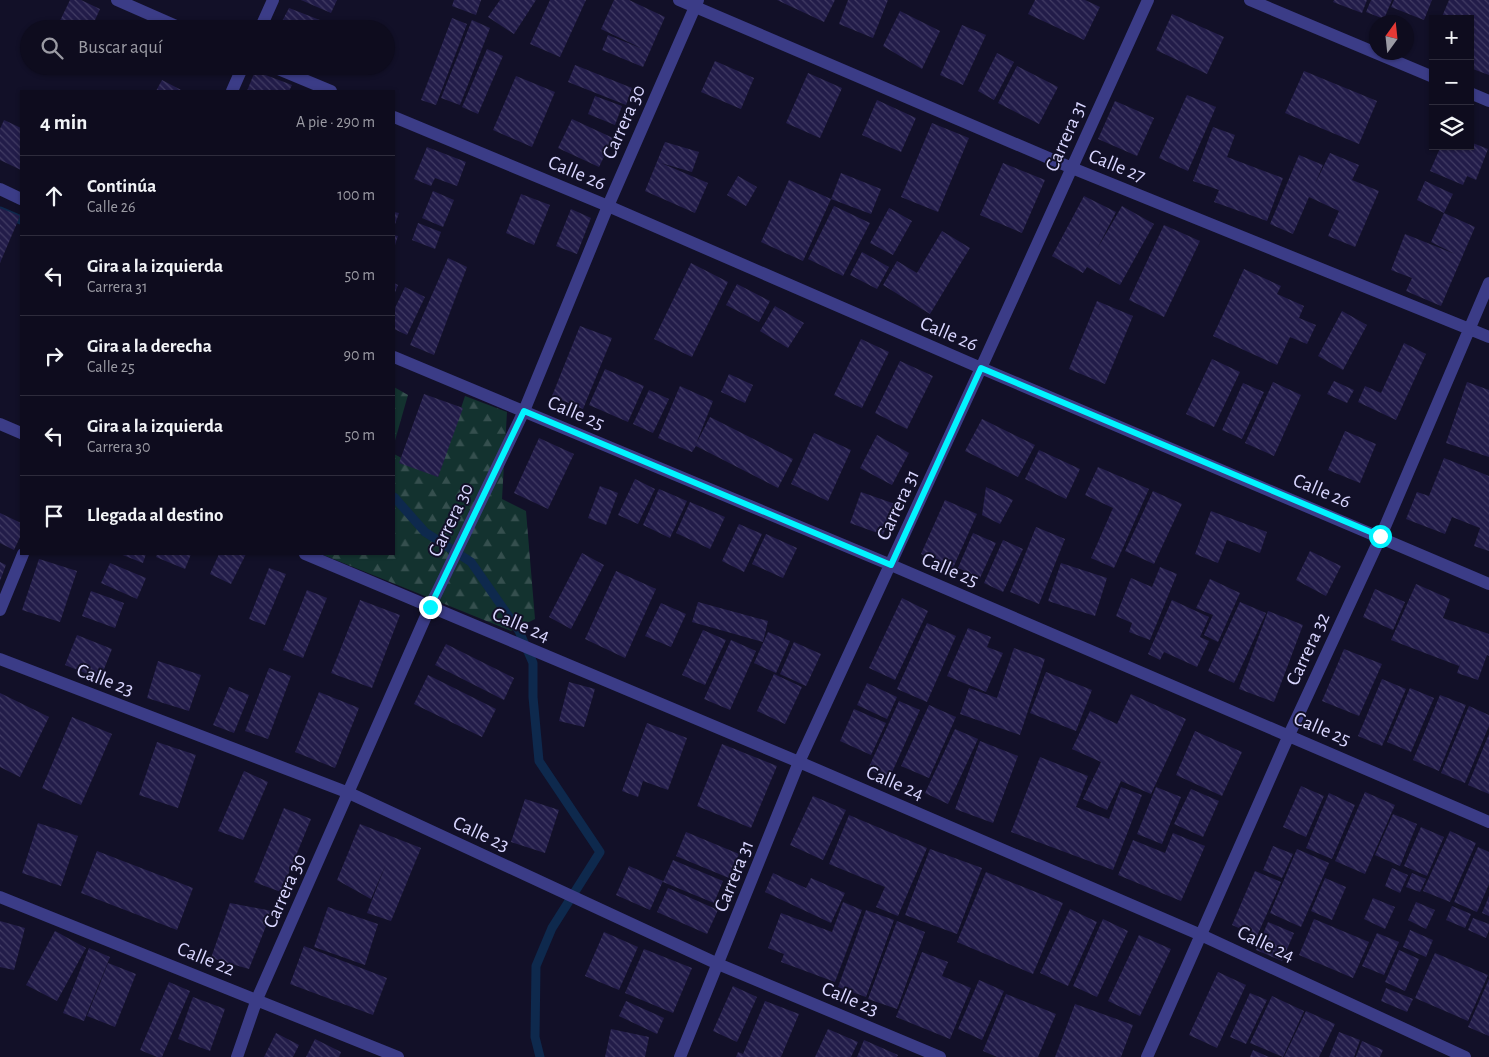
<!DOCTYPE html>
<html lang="es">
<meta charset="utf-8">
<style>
body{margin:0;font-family:"Alegreya Sans",sans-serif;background:#1c1a2b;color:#f1f3f6}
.controls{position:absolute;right:15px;top:15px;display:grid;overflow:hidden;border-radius:0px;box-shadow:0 1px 4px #0004}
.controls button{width:45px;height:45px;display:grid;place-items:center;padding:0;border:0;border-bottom:1px solid #2e2c3c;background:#0e0c1e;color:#f1f3f6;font:25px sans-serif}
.compass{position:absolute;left:1369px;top:15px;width:45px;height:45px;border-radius:50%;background:#0e0c1e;box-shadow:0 1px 4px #0004;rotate:15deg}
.stop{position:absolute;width:15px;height:15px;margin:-11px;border:4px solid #02f4ff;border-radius:50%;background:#fff}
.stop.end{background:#02f4ff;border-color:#fff;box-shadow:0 1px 5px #0008}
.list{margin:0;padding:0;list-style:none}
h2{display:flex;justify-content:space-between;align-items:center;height:65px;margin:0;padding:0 20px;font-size:21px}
h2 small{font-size:16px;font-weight:400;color:#9b9ba4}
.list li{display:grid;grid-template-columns:32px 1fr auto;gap:15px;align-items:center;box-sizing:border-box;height:80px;padding:0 20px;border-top:1px solid #2e2c3c}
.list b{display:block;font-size:19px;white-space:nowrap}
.list p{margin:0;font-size:16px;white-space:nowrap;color:#9b9ba4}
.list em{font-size:16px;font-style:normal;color:#9b9ba4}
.icon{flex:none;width:28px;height:28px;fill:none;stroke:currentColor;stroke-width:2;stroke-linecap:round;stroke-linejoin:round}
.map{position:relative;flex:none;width:1489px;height:1057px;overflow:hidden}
.search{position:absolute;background:#0e0c1e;box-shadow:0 1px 4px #0004;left:20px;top:20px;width:375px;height:55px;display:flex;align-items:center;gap:12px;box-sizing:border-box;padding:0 18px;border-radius:28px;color:#9b9ba4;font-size:19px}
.panel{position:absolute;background:#0e0c1e;box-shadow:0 1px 4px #0004;left:20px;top:90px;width:375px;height:465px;border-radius:0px}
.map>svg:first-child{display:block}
.forest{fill:url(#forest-firs)}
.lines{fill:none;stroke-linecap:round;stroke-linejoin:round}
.stream{stroke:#0e294d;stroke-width:9}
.building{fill:url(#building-back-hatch)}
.minor{stroke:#3b3c87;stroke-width:12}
.route{stroke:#02f4ff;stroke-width:6}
.labels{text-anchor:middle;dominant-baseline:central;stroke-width:4;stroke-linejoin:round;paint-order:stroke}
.street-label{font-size:20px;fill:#d9d6ff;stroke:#121028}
</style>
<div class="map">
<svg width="1489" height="1057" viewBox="0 0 1489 1057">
<defs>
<pattern id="forest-firs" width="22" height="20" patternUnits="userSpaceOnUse" patternTransform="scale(1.25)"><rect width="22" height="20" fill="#13322f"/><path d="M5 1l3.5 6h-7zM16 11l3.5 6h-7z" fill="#354f4e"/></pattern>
<pattern id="building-back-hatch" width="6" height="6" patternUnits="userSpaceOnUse" patternTransform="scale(1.25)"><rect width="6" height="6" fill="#221c49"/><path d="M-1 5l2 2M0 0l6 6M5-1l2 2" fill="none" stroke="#423c64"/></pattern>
</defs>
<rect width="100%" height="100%" fill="#121028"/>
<path class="forest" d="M394,387L408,395L394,444Z
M465,396L507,412L502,499L526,511L535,619L511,631L321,554H394V454L438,477Z"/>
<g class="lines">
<path class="stream" d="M0,211L21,220
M394,497L425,532L471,562L519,631L533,663V697L539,761L600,852L552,928L536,966L535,1037L540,1057"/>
</g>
<path class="building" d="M70,0H81L100,9L91,29H56Z
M301,0H337L331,13Z
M454,0H481L476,15L452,6Z
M500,0H536L514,34L488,17Z
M550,0H586L560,57L530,44Z
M614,0H629L665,17L643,67L602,50L608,35L643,49L601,29Z
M777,0H835L824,22Z
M848,0H888L873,38L839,24Z
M1035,0H1085L1100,7L1084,40L1028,14Z
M1334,0H1367L1362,13L1333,2Z
M1371,0H1392L1384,19L1366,12Z
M1394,0H1432L1424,20L1391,7Z
M1449,0H1489V75L1470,68V19H1441Z
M289,8L330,24L328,29H278Z
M900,11L940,31L922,69L883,46Z
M1172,14L1224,37L1207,74L1156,50Z
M452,18L467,24L436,105L421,100Z
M472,20L490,28L460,105L441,98Z
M962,25L986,35L963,85L940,75Z
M487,49L503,56L478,114L462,107Z
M997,53L1014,62L994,100L978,91Z
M715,61L754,78L741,109L701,92Z
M575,65L632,88L626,105L568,82Z
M1017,66L1058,87L1039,124L998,103Z
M255,71L292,85L289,91H247Z
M1304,71L1377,101L1359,144L1285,113Z
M808,73L842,88L820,138L786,123Z
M516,76L555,92L532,147L493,130Z
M162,80L183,91H156Z
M1187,95L1216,107L1188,171L1159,158Z
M595,96L622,106L615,125L588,114Z
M877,100L916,118L901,152L862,135Z
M1115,101L1154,118L1137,156L1098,139Z
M572,119L613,138L599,167L558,148Z
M4,120L21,128V170L0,160V129Z
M932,123L969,138L938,212L901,197Z
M1213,127L1235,135L1227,157L1283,178L1267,221L1214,202L1219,190L1193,181Z
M665,142L699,152L692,172L661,163L708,183L695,213L645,191Z
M1470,142L1488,149L1476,180L1467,176L1463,185L1430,171L1441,146H1470Z
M427,147L466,162L457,186L435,178L431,186L414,179Z
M1330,153L1359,165L1352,180L1379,191L1355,247L1328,236L1339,211L1309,197L1293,234L1270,224L1299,155L1323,165L1315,184Z
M1003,163L1045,180L1022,233L980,215Z
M841,173L881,189L871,214L831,199Z
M738,176L757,187L746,206L727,195Z
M789,180L831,199L803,261L761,242Z
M1425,181L1453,194L1444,213L1417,200Z
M433,191L454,200L443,227L422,218Z
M521,194L550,205L534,245L506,233Z
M1084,196L1116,212L1097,249L1122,206L1154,224L1120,285L1087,267L1083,273L1052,256Z
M834,206L870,223L843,276L808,259Z
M0,208L20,216L0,263Z
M889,208L912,221L893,255L870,243Z
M571,209L591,218L577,254L556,246Z
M394,212L399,213L394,227Z
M1444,213L1475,227L1441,306L1406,291L1412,278L1391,270L1405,234L1455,254L1431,242Z
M418,223L441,232L435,249L412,240Z
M1164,225L1200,241L1164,317L1129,300Z
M942,231L970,248L930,314L883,285L897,261L917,273Z
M394,235L398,236L394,248Z
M862,252L889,267L877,289L850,275Z
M448,258L467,267L434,355L410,345Z
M691,263L728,282L692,357L654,339Z
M1244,269L1281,286L1277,294L1304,306L1299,318L1316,325L1307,344L1290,337L1277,365L1213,336Z
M394,283L398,285L394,295Z
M737,284L770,301L759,322L726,305Z
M405,287L425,297L407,335L394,329V310Z
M1097,301L1133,316L1105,384L1069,369Z
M775,306L804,323L788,348L760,331Z
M1342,311L1367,325L1343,370L1318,356Z
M580,326L612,338L583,409L552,396Z
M861,339L889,352L862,408L834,395Z
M1404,343L1426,354L1396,420L1358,402L1365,386L1381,393Z
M1212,359L1240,372L1214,427L1186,414Z
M900,361L933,376L907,429L875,413Z
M605,369L644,386L628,422L589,405Z
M729,374L753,385L745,403L721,392Z
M1334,381L1354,390L1347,403L1327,394Z
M1273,382L1301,395L1274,456L1245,443Z
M1467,382L1489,390V457L1446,443Z
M1243,383L1264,392L1242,439L1222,430Z
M680,386L713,401L696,444L710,417L793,459L778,488L696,446L692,452L658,438Z
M649,390L669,399L653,433L633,424Z
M424,394L463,408L438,477L399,463Z
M982,419L1035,445L1018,477L965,451Z
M1345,431L1376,444L1360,483L1328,470Z
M814,433L851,450L828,501L791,484Z
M877,435L909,453L892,485L860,468Z
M539,438L574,454L548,509L514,493Z
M1039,450L1080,469L1066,499L1025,479Z
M1444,458L1489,476V551L1474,546L1480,528L1452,517L1445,534L1406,519L1417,492L1429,496Z
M1098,467L1149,489L1114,568L1091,558L1113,508L1085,495Z
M635,479L655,489L638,524L618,515Z
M600,486L618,493L606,525L588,518Z
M986,487L1013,500L1000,524L982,515Z
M659,489L687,501L670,538L643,525Z
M1153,491L1182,504L1154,564L1125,551Z
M861,492L895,504L883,535L850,523Z
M945,500L977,514L953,568L921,554Z
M690,502L725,517L710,549L676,533Z
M1211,511L1267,532L1260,553L1227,540L1218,563L1195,554Z
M0,513L21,523V535L14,550L0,543Z
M739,524L762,534L744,572L722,561Z
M1036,527L1065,539L1039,604L1010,592Z
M973,533L996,543L980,578L958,568Z
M766,534L797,548L783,578L752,564Z
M1003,540L1023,549L1003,592L984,583Z
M1310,551L1341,566L1326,596L1296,580Z
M582,553L604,565L571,629L549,617Z
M120,554H146L143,563Z
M157,554H191L185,569L156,557Z
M219,554H246L231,584L210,574Z
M39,559L77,571L60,622L22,610Z
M0,562L6,565L0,581Z
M110,563L146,578L137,599L101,583Z
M1061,563L1107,578L1095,616L1048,601Z
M1160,567L1177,574L1150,640L1129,632L1132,623L1116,616L1131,578L1152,587Z
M269,568L286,574L265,625L249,619Z
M616,571L656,589L625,658L585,639Z
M1210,579L1240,593L1218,642L1204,635L1213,615L1196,608Z
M1416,584L1450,599L1443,618L1489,634V656L1487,655L1478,680L1457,673L1462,658L1459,666L1391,640Z
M1375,589L1405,602L1393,630L1363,617Z
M307,590L327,598L303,658L283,650Z
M91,591L124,603L115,628L82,616Z
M902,598L928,611L895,680L869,668Z
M360,600L400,615L372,688L331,673Z
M1172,600L1209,617L1200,637L1209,641L1197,667L1164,652L1160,660L1148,654Z
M698,602L768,621L763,642L692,622Z
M1240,602L1266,613L1234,683L1208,671Z
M661,603L686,614L671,647L645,636Z
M1268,611L1303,625L1274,702L1239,689Z
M927,623L956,636L927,702L897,689Z
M968,628L991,637L987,647L1003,653L986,692L947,676Z
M703,630L726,640L705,685L682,675Z
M768,632L790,641L776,673L754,663Z
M77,635L112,649L100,679L65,665Z
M731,640L756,651L730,710L704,699Z
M794,642L821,654L806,686L780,674Z
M446,644L514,678L504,700L435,665Z
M1014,648L1045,659L1020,735L960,714L969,688L997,698Z
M1344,649L1382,664L1359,716L1322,701Z
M158,661L201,675L189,711L147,698Z
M269,668L291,676L268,739L245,731Z
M1046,672L1092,690L1076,731L1030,713Z
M774,674L802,687L785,724L757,711Z
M428,675L496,709L482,737L414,704Z
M1382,679L1406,689L1382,746L1358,736Z
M569,682L595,689L584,727L559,721Z
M867,683L897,697L887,719L857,705Z
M229,687L249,695L234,733L213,725Z
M1410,688L1434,698L1411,752L1387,742Z
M319,692L359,708L335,768L295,752Z
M0,693L49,717L20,777L0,767Z
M1131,694L1186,719L1151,794L1121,781L1107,810L1083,799L1101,762L1072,749L1090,711L1117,724Z
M1440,695L1466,705L1439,771L1413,760Z
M899,701L920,710L889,779L868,769Z
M929,705L956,717L929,778L901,766Z
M1469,706L1489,715V726L1465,783L1441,773Z
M854,709L886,723L871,755L840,741Z
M72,717L112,734L81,805L42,788Z
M647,723L687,738L668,790L643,781L638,797L622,791Z
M955,729L978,739L948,804L925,793Z
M1195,731L1242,752L1222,796L1176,775Z
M1489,734V794L1468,785Z
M980,741L1018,756L993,823L955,809Z
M157,742L196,755L178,808L139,795Z
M722,744L777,766L751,828L697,806Z
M1040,757L1088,776L1076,807L1109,819L1121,787L1142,795L1113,870L1011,832Z
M244,771L268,782L243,840L218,831Z
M1301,786L1324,796L1306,837L1283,827Z
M1156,787L1181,797L1162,844L1137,834Z
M1191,789L1219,801L1203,837L1174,824Z
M1365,792L1395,805L1365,874L1335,861Z
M1329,793L1355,805L1332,859L1306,848Z
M813,796L846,810L823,860L790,845Z
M525,799L559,810L545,853L511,842Z
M284,808L311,819L281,892L254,882Z
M1393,814L1417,824L1400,866L1375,855Z
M849,815L927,848L898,916L876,907L885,887L829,864Z
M38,823L78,836L61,886L22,873Z
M360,824L421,848L391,921L367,913L386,864L371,899L337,880Z
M1421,827L1444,837L1427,876L1404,866Z
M1450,831L1476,843L1450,902L1423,891Z
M686,832L739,854L729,878L676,856Z
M1173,833L1205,846L1181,901L1118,875L1133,840L1165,853Z
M1273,846L1293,854L1282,878L1263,870Z
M1478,847L1489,852V884L1477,912L1454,902Z
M930,849L982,868L957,934L905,915Z
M1297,849L1329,863L1301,927L1270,913Z
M97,851L193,888L177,930L81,893Z
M673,860L723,881L714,903L663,882Z
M629,866L663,881L650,910L616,895Z
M1392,868L1408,875L1400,893L1385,886Z
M1255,871L1281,882L1257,936L1232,925Z
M986,872L1063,903L1033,974L957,942Z
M773,873L806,888L811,878L845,893L831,923L765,892Z
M1412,873L1426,879L1420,892L1406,887Z
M1325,878L1346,887L1332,920L1311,911Z
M668,888L718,910L707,934L657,912Z
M1489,896V916L1482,913Z
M1373,898L1395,907L1385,929L1364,919Z
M843,902L862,910L835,982L781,962L784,954L768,948L781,913L832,932Z
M1416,902L1435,910L1426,929L1408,920Z
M230,903L272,911L249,969L211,958Z
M1452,906L1471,914L1465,928L1446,920Z
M328,907L378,924L365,965L314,947Z
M1070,909L1097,922L1068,986L1040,973Z
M866,910L894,920L866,997L838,987Z
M1473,918L1489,924V930L1486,938L1468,930Z
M1103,919L1128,931L1097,997L1073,986Z
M1314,919L1369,942L1353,978L1299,955Z
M0,921L25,928L14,970L0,967Z
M897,921L925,932L897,1009L868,999Z
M1268,922L1294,933L1282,961L1256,950Z
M1410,930L1433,940L1426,957L1403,947Z
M55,931L86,948L57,1001L26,985Z
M604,932L638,947L619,990L585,976Z
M1377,933L1399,942L1384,975L1362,966Z
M1139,935L1171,949L1140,1016L1108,1001Z
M304,946L387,978L373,1015L290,984Z
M89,948L110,957L84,1021L63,1013Z
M644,949L692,968L673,1013L625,993Z
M1399,950L1419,959L1405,991L1385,982Z
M922,952L948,962L942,976L971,988L950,1039L896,1017Z
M1435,953L1488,975L1468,1021L1415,998Z
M108,963L136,974L115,1027L87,1016Z
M1218,972L1246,985L1217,1048L1189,1035Z
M1489,979V1036L1468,1027Z
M979,980L1004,991L982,1040L958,1029Z
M169,982L190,991L162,1057H157L140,1050Z
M733,986L757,997L737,1042L713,1031Z
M1386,988L1413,999L1407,1012L1381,1001Z
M1250,993L1267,1000L1246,1044L1230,1037Z
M1006,994L1056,1014L1038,1057H997L983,1051Z
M1272,996L1304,1011L1283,1057L1250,1043Z
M193,997L225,1009L210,1051L178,1039Z
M626,1001L664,1018L657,1034L619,1016Z
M765,1001L799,1014L781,1057H736L738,1052L743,1054Z
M1075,1004L1133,1025L1121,1057H1055Z
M1306,1011L1335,1024L1319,1057H1284Z
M611,1029L649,1037L645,1057H605Z
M828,1029L858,1042L851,1057H815Z
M1339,1032L1360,1040L1354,1057H1329Z
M276,1033L299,1045L293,1057H264Z
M315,1039L341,1052L339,1057H306Z
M864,1040L898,1055L897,1057H857Z
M1362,1041L1383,1050L1380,1057H1356Z
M1253,1050L1269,1057H1250Z"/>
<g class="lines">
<path class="minor" d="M117,0L183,29
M679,0L1072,168L1489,337
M1250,0L1433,77
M260,29L273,0
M271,66L331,91
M232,91L243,66
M1470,93L1489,101
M394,117L608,206L981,368L1489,584
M0,189L21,199
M394,357L891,565L1489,822
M0,424L21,433
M305,554L799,762L1201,935L1465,1057
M0,610L23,554
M0,659L349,793L718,964L940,1057
M0,897L398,1057
M237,1057L257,999L430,607L524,411L608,206L698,0
M680,1057L799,762L981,368L1148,0
M1147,1057L1289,735L1381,536L1489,283"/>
</g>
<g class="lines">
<path class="route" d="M430,607L524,411L891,565L981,368L1380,536"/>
</g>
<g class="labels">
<g class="street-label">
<text transform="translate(624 122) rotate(-66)">Carrera 30</text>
<text transform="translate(1066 136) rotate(-66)">Carrera 31</text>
<text transform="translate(1117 166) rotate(22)">Calle 27</text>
<text transform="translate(577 173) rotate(23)">Calle 26</text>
<text transform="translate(949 334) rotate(23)">Calle 26</text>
<text transform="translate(576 413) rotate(23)">Calle 25</text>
<text transform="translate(1322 491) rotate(23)">Calle 26</text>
<text transform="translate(898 505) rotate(-65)">Carrera 31</text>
<text transform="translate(451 520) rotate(-64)">Carrera 30</text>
<text transform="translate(950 570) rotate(23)">Calle 25</text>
<text transform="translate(521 625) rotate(23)">Calle 24</text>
<text transform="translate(1308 649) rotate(-65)">Carrera 32</text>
<text transform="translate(105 680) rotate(21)">Calle 23</text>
<text transform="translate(1322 729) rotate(23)">Calle 25</text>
<text transform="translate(895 783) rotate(23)">Calle 24</text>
<text transform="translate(481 834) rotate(25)">Calle 23</text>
<text transform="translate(734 876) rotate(-68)">Carrera 31</text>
<text transform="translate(285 891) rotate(-66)">Carrera 30</text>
<text transform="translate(1266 944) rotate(25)">Calle 24</text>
<text transform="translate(206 959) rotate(22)">Calle 22</text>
<text transform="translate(850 999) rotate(23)">Calle 23</text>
</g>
</g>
</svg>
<div class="controls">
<button>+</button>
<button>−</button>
<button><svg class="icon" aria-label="layers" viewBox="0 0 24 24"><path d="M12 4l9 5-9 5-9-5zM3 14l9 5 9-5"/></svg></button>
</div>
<svg class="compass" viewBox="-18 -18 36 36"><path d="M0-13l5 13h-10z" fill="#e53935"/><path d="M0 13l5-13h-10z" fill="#9b9ba4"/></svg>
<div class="stop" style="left:1380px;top:536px"></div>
<div class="stop end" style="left:430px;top:607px"></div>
<div class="search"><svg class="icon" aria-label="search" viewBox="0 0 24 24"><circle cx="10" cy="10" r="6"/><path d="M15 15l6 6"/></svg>Buscar aquí</div>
<section class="panel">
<h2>4 min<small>A pie · 290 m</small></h2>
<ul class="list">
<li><svg class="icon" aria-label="ahead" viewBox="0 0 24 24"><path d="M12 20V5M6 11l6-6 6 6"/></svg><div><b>Continúa</b><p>Calle 26</p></div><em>100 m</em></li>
<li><svg class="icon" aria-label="left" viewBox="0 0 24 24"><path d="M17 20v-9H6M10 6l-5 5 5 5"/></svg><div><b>Gira a la izquierda</b><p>Carrera 31</p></div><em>50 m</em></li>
<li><svg class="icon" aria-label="right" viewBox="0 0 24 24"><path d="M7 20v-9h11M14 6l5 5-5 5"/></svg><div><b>Gira a la derecha</b><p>Calle 25</p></div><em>90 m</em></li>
<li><svg class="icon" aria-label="left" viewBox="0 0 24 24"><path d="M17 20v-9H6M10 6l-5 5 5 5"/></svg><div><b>Gira a la izquierda</b><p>Carrera 30</p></div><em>50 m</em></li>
<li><svg class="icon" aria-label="arrive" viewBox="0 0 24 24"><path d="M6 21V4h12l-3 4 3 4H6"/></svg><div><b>Llegada al destino</b></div></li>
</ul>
</section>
</div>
